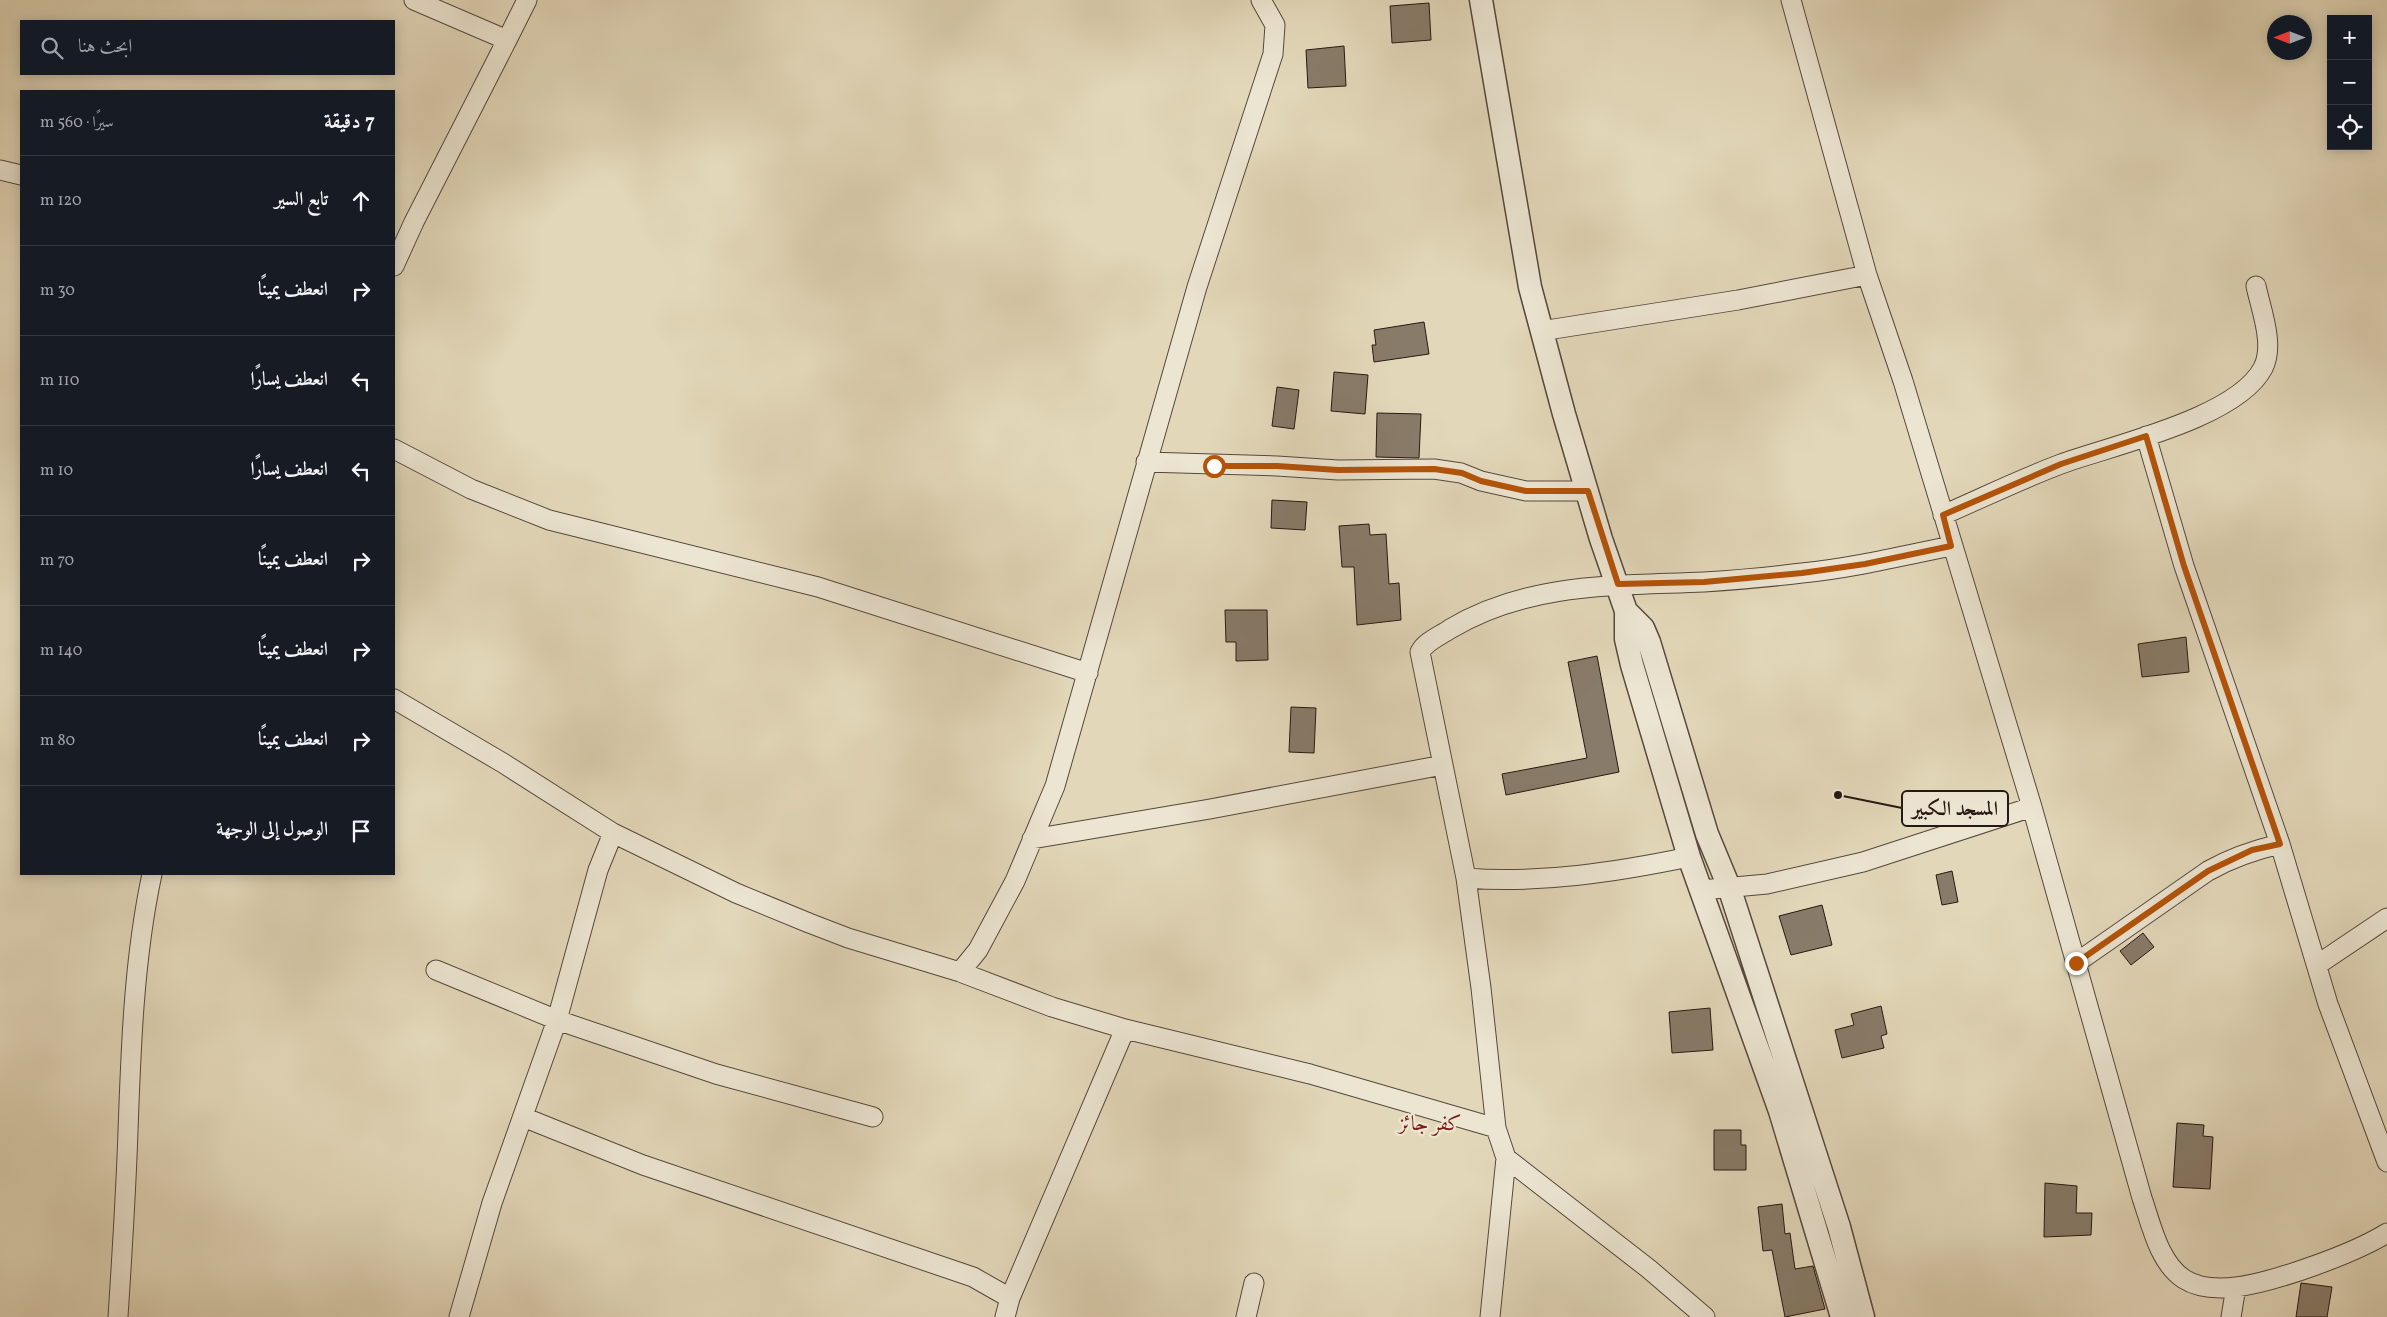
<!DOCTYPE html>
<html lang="ar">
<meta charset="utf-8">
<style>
body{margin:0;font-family:Vollkorn,Amiri,serif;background:#20242c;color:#f1f3f6;direction:rtl}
.controls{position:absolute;right:15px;top:15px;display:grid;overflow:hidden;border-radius:0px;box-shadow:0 2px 12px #0003}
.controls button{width:45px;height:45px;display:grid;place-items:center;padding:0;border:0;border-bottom:1px solid #363941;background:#171b24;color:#f1f3f6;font:25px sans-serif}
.compass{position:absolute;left:2267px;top:15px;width:45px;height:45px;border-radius:50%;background:#171b24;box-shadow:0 2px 12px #0003;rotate:270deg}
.stop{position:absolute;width:15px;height:15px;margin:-11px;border:4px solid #b45309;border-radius:50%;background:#fff}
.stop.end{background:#b45309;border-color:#fff;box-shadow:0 1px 5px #0008}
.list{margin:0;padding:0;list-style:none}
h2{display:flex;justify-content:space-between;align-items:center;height:65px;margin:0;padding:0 20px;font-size:21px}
h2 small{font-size:16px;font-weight:400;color:#9ea1a6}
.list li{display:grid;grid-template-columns:32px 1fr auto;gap:15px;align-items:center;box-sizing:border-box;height:90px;padding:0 20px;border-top:1px solid #363941}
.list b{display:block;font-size:19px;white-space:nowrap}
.list em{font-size:16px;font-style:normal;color:#9ea1a6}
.icon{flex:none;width:28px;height:28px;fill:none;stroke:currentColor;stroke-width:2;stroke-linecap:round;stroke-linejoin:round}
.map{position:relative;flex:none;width:2387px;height:1317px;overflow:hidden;direction:ltr}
.search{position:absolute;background:#171b24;box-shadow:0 2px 12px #0003;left:20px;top:20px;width:375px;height:55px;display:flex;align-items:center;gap:12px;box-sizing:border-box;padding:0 18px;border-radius:0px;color:#9ea1a6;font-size:19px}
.panel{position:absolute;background:#171b24;box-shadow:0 2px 12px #0003;left:20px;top:90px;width:375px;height:785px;border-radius:0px;direction:rtl}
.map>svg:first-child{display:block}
.building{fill:#887b69;stroke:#271813}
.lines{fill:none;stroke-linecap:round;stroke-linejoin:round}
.minor-casing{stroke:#56483c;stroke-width:21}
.tertiary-casing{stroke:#56483c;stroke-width:25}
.minor{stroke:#ece5d2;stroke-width:19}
.tertiary{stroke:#ece5d2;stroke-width:22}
.route{stroke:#b45309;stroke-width:6}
.labels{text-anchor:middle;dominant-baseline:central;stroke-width:4.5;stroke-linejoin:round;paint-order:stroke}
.quarter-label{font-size:21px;fill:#7a1f14;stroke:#ece5d2}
.leader{fill:none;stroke:#271813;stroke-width:2}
.callout-dot{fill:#271813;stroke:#ece5d2;stroke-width:2}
.callout{fill:#ece5d2;stroke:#271813;stroke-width:2}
.callout-label{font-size:20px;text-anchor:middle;font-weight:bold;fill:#271813}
</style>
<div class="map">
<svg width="2387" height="1317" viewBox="0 0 2387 1317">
<rect width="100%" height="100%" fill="#e2d7b9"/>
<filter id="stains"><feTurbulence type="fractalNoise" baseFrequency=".004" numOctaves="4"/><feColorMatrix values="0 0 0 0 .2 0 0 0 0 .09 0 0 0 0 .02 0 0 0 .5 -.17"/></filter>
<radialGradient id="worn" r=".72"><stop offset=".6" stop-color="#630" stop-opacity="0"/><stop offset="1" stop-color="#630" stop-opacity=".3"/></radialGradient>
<path class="building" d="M1429,3L1431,40L1392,43L1390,6Z
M1344,46L1346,86L1308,88L1306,50Z
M1424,322L1429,354L1374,362L1372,345H1376L1374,330Z
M1334,372L1368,375L1365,414L1331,411Z
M1277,387L1299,390L1294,429L1272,426Z
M1377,413L1421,414L1419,458L1376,457Z
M1272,500L1307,502L1305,530L1271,528Z
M1369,524L1370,535L1386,534L1389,584L1399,583L1401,620L1357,625L1354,567H1342L1339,526Z
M1225,610H1267L1268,660L1236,661V642H1226Z
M2186,637L2189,672L2142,677L2138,644Z
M1597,656L1619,772L1506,795L1502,774L1587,758L1568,662Z
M1291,707L1316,708L1314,753L1289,752Z
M1952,871L1958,902L1942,905L1936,875Z
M1822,905L1832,945L1791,955L1779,916Z
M2143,933L2154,947L2131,965L2120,951Z
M1881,1006L1887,1034L1881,1036L1884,1048L1842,1058L1835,1030L1854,1025L1851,1014Z
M1710,1008L1713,1050L1672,1053L1669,1012Z
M2177,1123L2204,1125L2203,1136L2213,1137L2210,1189L2173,1187Z
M1714,1130H1741V1145H1746V1170H1714Z
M2045,1183L2077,1186L2076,1213H2092L2091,1235L2044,1237Z
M1782,1204L1785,1234L1790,1233L1795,1269L1813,1266L1825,1309L1785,1317L1772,1250L1763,1251L1758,1207Z
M2301,1283L2332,1287L2327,1317H2296Z"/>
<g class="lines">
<defs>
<path id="minor" d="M414,0L507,40L527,0
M1791,0L1867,275
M0,170L21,175
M394,266L414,222L507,40
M1541,331L1738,300L1867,275L1903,381L2032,807L2142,1198C2151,1224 2159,1263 2184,1279C2198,1288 2219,1289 2236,1287C2275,1282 2353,1254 2387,1233
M2146,436L2184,566L2280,844L2328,1004L2387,1162
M394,449L471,489L549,520L818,587L1088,673
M1146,462L1277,466L1338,470L1434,469L1461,473L1481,481L1526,491H1588
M1943,515C1982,498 2021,479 2061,464C2113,445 2237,418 2263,368C2275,345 2261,310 2256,286
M394,699L503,763L613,833L736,893L809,923L848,938L960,972L1052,1007L1125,1029L1310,1074L1496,1128
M1032,839L1210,809L1443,765
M1466,878C1539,884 1617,872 1689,857
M1702,890L1767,884L1863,862L2032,807
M2076,963L2208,871C2231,858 2254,850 2280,844
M2317,965L2387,918
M436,970L557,1020L716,1074L873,1117
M960,972L978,950L1015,881L1055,786L1197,287L1273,54L1275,25L1261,0
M523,1117L643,1165L973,1277L1010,1298
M118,1317C122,1255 126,1193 128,1131C131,1045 134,958 152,874
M459,1317L492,1203L557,1020L598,870L613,833
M1005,1317L1010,1298L1125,1029
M1246,1317L1254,1283
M1490,1317L1506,1158
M1705,1317L1649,1269L1506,1158L1496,1128L1481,988L1466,878L1420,652C1426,641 1440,636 1450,629C1528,582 1616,586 1704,582C1736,580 1770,577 1802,573C1853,568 1902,556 1951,546
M2231,1317L2236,1287"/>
<path id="tertiary" d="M1481,0L1530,287L1564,414L1601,539L1626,611V639L1632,665L1689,857L1780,1111L1842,1317
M1626,611L1643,628L1649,642L1707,834L1729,887L1839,1227L1863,1317"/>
</defs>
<use href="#minor" class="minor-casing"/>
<use href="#tertiary" class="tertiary-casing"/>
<use href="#minor" class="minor"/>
<use href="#tertiary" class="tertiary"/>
</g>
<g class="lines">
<path class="route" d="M1214,466H1277L1338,470L1434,469L1462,473L1481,481L1526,491H1588L1618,584L1704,582L1802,573L1865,564L1951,546L1943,515L2061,464L2146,436L2184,566L2280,844L2252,850L2208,871L2076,963"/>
</g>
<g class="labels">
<g class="quarter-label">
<text x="1430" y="1124">كفر جائز</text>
</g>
</g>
<path class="leader" d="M1838 795L1902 808"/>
<circle class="callout-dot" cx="1838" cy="795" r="5"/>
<rect class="callout" x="1902" y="791" width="106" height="35" rx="5"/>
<g class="callout-label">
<text x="1955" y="815">المسجد الكبير</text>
</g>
<rect width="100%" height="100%" filter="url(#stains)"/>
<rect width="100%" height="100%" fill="url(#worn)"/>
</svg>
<div class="controls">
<button>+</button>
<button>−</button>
<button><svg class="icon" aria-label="locate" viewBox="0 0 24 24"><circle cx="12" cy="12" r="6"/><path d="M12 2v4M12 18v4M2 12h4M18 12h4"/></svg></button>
</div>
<svg class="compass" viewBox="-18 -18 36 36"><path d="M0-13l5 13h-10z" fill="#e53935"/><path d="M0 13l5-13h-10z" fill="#9ea1a6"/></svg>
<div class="stop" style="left:1214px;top:466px"></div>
<div class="stop end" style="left:2076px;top:963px"></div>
<div class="search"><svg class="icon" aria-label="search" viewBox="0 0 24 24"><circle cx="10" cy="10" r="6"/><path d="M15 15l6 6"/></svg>ابحث هنا</div>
<section class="panel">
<h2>7 دقيقة<small>سيرًا · 560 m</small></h2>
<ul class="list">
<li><svg class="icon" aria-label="ahead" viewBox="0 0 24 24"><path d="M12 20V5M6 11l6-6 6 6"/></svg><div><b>تابع السير</b></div><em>120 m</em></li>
<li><svg class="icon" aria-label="right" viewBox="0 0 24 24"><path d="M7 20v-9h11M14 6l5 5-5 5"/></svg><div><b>انعطف يمينًا</b></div><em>30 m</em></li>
<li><svg class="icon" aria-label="left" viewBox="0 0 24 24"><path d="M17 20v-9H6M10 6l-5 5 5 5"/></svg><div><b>انعطف يسارًا</b></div><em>110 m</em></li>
<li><svg class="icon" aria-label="left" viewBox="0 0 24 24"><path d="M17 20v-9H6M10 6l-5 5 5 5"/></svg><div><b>انعطف يسارًا</b></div><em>10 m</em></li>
<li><svg class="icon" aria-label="right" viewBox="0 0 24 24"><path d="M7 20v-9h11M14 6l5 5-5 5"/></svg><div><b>انعطف يمينًا</b></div><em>70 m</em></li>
<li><svg class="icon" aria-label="right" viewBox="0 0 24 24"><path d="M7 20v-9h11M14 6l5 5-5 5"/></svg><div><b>انعطف يمينًا</b></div><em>140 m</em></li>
<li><svg class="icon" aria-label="right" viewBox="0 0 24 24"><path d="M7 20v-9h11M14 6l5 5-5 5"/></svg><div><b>انعطف يمينًا</b></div><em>80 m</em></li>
<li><svg class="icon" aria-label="arrive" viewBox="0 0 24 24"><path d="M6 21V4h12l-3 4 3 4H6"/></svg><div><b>الوصول إلى الوجهة</b></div></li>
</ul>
</section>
</div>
